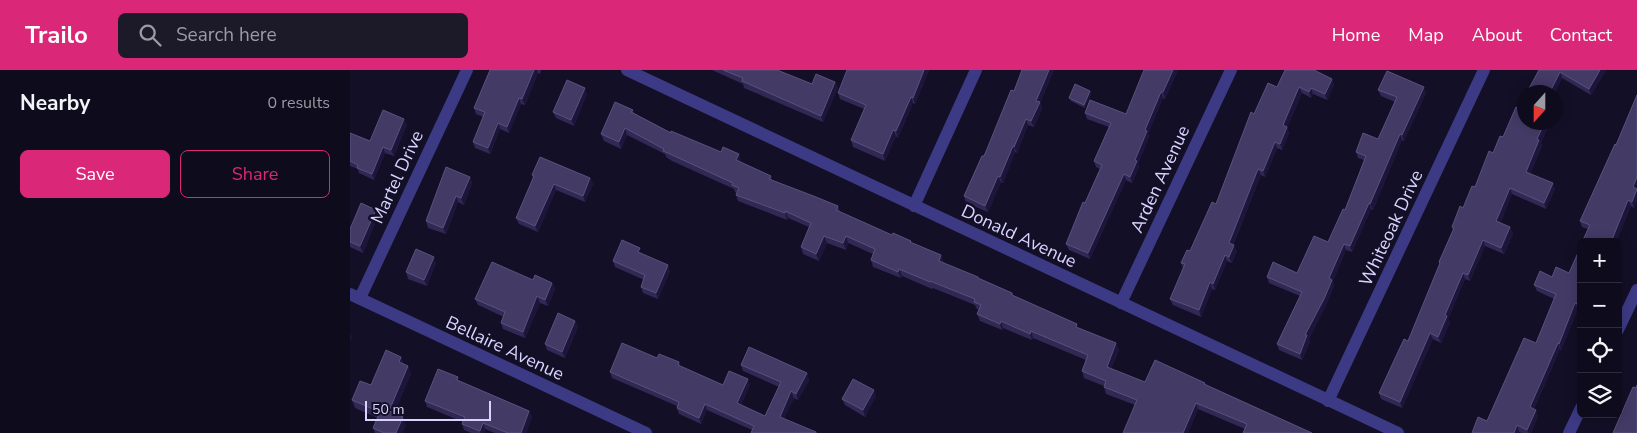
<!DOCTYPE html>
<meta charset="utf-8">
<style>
body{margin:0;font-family:"Nunito Sans",sans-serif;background:#1c1929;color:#f1f3f6}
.controls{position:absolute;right:15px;bottom:15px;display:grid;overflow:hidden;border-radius:8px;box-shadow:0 2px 12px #0003}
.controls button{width:45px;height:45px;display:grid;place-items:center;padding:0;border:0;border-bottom:1px solid #2e2b3b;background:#0e0b1c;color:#f1f3f6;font:25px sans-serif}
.compass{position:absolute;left:1167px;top:15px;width:45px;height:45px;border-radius:50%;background:#0e0b1c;box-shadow:0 2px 12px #0003;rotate:201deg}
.scale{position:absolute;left:15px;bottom:12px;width:126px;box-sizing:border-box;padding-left:5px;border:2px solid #d9d4ff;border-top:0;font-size:14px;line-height:18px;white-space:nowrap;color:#d9d4ff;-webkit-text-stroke:4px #130f26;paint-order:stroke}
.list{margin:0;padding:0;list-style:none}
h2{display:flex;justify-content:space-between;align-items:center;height:65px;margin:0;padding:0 20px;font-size:21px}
h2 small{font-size:16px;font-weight:400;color:#9b9ba3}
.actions{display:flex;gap:10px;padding:15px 20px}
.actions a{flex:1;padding:11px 0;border:1px solid #db2777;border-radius:8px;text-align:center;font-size:18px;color:#db2777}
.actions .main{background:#db2777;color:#fff}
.icon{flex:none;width:28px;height:28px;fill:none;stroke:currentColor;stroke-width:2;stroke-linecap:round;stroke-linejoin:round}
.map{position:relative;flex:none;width:1287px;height:363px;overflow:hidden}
header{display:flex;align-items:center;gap:30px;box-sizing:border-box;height:70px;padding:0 25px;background:#db2777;color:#fff}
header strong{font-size:24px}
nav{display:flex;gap:28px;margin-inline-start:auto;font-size:18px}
.search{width:350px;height:45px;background:#1c1929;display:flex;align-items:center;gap:12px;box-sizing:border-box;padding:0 18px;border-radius:8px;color:#9b9ba3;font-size:19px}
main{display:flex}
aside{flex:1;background:#0e0b1c}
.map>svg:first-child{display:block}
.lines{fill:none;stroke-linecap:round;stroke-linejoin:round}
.minor{stroke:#3d3a85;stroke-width:12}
.wall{fill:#312854}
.shaded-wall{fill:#1d163a}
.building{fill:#433a66;stroke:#5a527e}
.labels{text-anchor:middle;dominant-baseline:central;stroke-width:5;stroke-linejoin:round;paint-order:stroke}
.street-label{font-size:18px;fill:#d9d4ff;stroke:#130f26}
</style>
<header>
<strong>Trailo</strong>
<div class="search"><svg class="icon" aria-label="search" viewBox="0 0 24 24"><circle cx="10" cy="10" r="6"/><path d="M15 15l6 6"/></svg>Search here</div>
<nav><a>Home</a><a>Map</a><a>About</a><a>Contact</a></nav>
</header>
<main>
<aside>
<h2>Nearby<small>0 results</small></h2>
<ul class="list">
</ul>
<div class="actions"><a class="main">Save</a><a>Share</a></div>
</aside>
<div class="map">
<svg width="1287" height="363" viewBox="0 0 1287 363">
<rect width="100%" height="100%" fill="#130f26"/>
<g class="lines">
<path class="minor" d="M277,0L1048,363
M564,136L626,0
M0,224L296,363
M10,228L117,0
M771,233L881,0
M1268,260L1287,220
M978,331L1134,0
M1219,363L1231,338"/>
</g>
<path class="wall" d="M140,0H191L190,4L188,3L175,35L171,34L159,63L150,59L140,84L125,78L123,72L133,47L126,44L124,38Z
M362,0H427L462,14L485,12L488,18L473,52L394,18L393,14Z
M497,0H579L565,34L563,33L548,68L546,66L535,91L503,77L501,70L514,39L490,29L488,23Z
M672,0H704L690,33L692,39L684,57L678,55L667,83L665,82L653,113L651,112L638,142L616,133L614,126L637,79L664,21Z
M828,0L815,29L813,28L798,64L799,67L788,94L789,97L782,113L776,110L740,189L719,180L716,174L750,99L746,97L744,91L759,57L737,49L735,43L776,44Z
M1189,0H1256L1241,25L1212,8L1204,24V22Z
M982,9L984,15L977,30L963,24L961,28L952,23L937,58L939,63L932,80L927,78L915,107L911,105L883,175L887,181L882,193L877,191L865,220L862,219L851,247L823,235L820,229L833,198L831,193L840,181L866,134L904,44L927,17Z
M1028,20L1076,23L1054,71L1052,70L1023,140L1021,139L1002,182L996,180L983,211L984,216L976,235L959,269L960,272L952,290L929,280L927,274L950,226L919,213L917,207L947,203L978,172L995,140L1014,90L1008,88L1006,82L1028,69L1045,32L1031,26Z
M740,21L741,24L735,38L721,31L719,28Z
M237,24L224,56L206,48L203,42Z
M1287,25V130L1284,138L1281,136L1266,172H1232L1238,159L1232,157L1230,151L1266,75Z
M283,40L284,43L321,63L391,91V92L421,106L422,111L488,136L490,142L542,165L561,171L562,173L594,192L593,193L662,223L663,226L729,259L769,280L761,299L795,312L855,313L856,315L962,363L895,359L848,339L838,363H773L785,335L756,324L754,317V316L734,308L732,301L736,290L683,268L682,270L653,258L652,260L630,251L627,244L629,240L627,239L625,235L583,218L582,219L552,206L551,208L523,197L521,190L523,184L498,173L496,180L477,173L469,191L453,184L451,177L459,157L438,148L437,150L388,131L386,125L387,123L385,122L384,119L322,91L316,87L315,84L277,65L271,79L254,71L251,64Z
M1174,52H1200L1191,73L1192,76L1180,104L1205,119L1196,139L1162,124L1150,153L1160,157L1163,164L1154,184L1135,176L1120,211L1115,209L1098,249L1100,252L1091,273L1083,269L1052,338L1031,329L1029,323L1058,271L1090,195L1089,192L1103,160L1102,157L1125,117L1143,83L1153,67Z
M57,54L44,86L35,83L24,110L9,103L8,99L0,96V63L20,71Z
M182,105L240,108L243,114L235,132L206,120L188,162L169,154L166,148L183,109Z
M120,107L122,113L114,135L108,132L96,164L78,158L76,151Z
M26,140L28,146L13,183L0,177V159Z
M1231,176V240L1228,239L1211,280L1210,279L1184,339L1188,346L1181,363H1172L1169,362L1168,363H1122L1137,351L1186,273L1204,229L1187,221L1184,215L1202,207L1219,203Z
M291,183L320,201L308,229L293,223L291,217L294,210L265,197L263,191Z
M86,193L77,216L58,209L56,202Z
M183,210L202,213L205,219L198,236L190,233L175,268L153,259L151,253L154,247L128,235L125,229Z
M225,251L228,257L215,288L197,280L195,274Z
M51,287L54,294L58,296L61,304L44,343L56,355L52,363H25L23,358L28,348L5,338L2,330L21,315Z
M329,292L330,296L373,315H400L391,335L415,346L429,317L393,301L391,295L457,303L459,310L448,330L444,328L434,348L402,360L357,340L351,354L329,344L327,338V336L262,308L260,302Z
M110,311L179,341L182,347L176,363H145L135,359L134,363H121L114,360L112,354L113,352L77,337L75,331Z
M526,326L515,347L495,335L492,329Z"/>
<path class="shaded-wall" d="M184,0H187L188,3L175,35L172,29Z
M574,0H579L565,34L563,28Z
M699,0H704L690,33L692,39L684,57L681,51L686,31Z
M823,0H828L815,29L813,22Z
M1250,0H1256L1241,25L1239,19Z
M1210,2L1212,8L1204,24V22H1200Z
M982,9L984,15L977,30L975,24Z
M485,12L488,18L473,52L471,46Z
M949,17L952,23L937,58L939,63L932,80L930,74L933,55Z
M1074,17L1076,23L1054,71L1052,65Z
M235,18L237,24L224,56L221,50Z
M961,18L963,24L961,28L959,22Z
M740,21L741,24L735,38L734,35Z
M811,22L813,28L798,64L799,67L788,94L789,97L782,113L780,107L785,90L795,60Z
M561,27L563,33L548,68L546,61Z
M169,28L171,34L159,63L157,57Z
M54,49L57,54L44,86L41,80Z
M676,49L678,55L667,83L664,77Z
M1195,52H1200L1191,73L1192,76L1179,108L1176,102L1187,69Z
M148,53L150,59L140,84L138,78Z
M275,58L277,65L271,79L269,72Z
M543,60L546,66L535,91L533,84Z
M1050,64L1052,70L1023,140L1020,134Z
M925,72L927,78L915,107L913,101Z
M663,76L665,82L653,113L650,107Z
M33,77L35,83L24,110L22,104Z
M389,84L391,91L388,97L386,90Z
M908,99L911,105L881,179L879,173Z
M774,104L776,110L740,189L738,183Z
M648,106L651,112L638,142L635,136Z
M120,107L122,113L114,135L111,128Z
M1287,107V130L1284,138L1282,132L1283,117Z
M240,108L243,114L235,132L233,126Z
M1203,113L1205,119L1196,139L1194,133Z
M204,114L206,120L188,162L185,156Z
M1160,118L1162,124L1149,158L1146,151Z
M106,126L108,132L96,164L93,158Z
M1278,130L1281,136L1266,172H1261Z
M1019,133L1021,139L1002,182L1000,176Z
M26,140L28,146L13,183L10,176Z
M435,141L438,148L437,150L435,143Z
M1160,157L1163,164L1154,184L1151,178Z
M474,166L477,173L469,191L466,184Z
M496,166L498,173L496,180L493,173Z
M1133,170L1135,176L1120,211L1118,205Z
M994,174L996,180L983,211L984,216L976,235L959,269L960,272L952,290L950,284L955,265Z
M884,175L887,181L882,193L879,187Z
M591,185L594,192L591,198L589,191Z
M875,185L877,191L865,220L863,214Z
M84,187L86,193L77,216L74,210Z
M318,195L320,201L308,229L306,223Z
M549,199L552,206L551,208L548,202Z
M1113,203L1115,209L1098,249L1100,252L1091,273L1088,267L1095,245Z
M860,212L862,219L851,247L849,240Z
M202,213L205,219L198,236L195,230Z
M187,226L190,233L175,268L173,262Z
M1225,233L1228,239L1211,280L1209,274Z
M225,251L228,257L215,288L212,282Z
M651,251L653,258L652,260L650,254Z
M681,261L683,268L682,270L680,264Z
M0,262L2,267L0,272Z
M1080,263L1083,269L1052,338L1050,332Z
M766,273L769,280L759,304L757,297Z
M1208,273L1210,279L1182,343L1180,337Z
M51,287L54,295L49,292Z
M58,296L61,304L42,349L39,341Z
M457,303L459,310L448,330L446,324Z
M398,309L400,315L389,340L387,333Z
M524,320L526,326L515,347L513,340Z
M441,321L444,328L432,353L430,347Z
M846,333L848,339L838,363H833Z
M355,334L357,340L351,354L349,348Z
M1186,340L1188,346L1181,363H1179L1177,360Z
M179,341L182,347L176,363H171Z
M53,347L56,355L52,363H46Z
M133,353L135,359L134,363H130V361Z
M1167,355L1169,362L1168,363H1164Z"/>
<path class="building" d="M140,0H184L172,29L169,28L157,57L148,53L138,78L123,72L135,42L124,38Z
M373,0H427L462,14L466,4L485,12L471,46L392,11L393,8Z
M497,0H574L563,28L561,27L546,61L543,60L533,84L501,70L516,35L488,23Z
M672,0H699L686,31L690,32L681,51L676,49L664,77L663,76L650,107L648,106L635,136L614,126L632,86H634L637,79L661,20L664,21Z
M794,0H823L813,22H811L795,60L797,61L785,90L787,91L780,107L774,104L738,183L716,174L733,132L735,133L752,95L744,91L761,53L735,43L740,30L776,44Z
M935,0H964L982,9L975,24L961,18L959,22L949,17L933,55L937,57L930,74L925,72L913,101L908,99L879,173L884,175L879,187L875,185L863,214L860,212L849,240L820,229L835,194L831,193L837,180L840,181L862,132L866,134L901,42L904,44L918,13L927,17Z
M1189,0H1250L1239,19L1210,2L1200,22H1177Z
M1037,1L1074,17L1052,65L1050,64L1020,134L1019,133L1000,176L994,174L979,208L982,210L974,229L955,265H957L950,284L927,274L952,222L917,207L923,192L947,203L964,166L978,172L993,139L995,140L1016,86L1006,82L1013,63L1028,69L1047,27L1028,20Z
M217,10L235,18L221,50L203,42Z
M725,14L740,21L734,35L719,28Z
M1287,25V107L1283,117L1287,119L1282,132L1278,130L1261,172H1232L1240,155L1230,151L1265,74L1266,75Z
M1174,28V52H1195L1187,69L1189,70L1176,102L1203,113L1194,133L1160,118L1146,151L1160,157L1151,178L1133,170L1118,205L1113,203L1095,245L1097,246L1088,267L1080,263L1050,332L1029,323L1054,269L1058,271L1090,193L1089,192L1104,158L1102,157L1110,136L1113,138L1122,116L1125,117L1139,81L1143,83L1150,66L1153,67L1166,37L1169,39Z
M265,32L283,40L281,42L321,63V61L371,82L373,77L389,84L386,90L421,106L419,109L466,127L488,136L486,140L542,165L543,163L561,171L560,172L591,185L589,191L628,207V208L662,223V225L727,254L726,257L766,273L757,297L795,312L805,290L855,313L854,314L962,363H893L897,354L846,333L833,363H773L787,330L754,317L756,311L732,301L738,285L681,261L680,264L651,251L650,254L627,244L631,235L624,232L625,229L580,211V212L549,199L548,202L521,190L525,179L496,166L493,173L474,166L466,184L451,177L461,153L435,141V143L386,125L389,118L382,115L383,113L320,84L313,81L314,79L275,58L269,72L251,64Z
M33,40L54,49L41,80L33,77L22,104L7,98L8,95L0,91V63L20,71Z
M190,87L240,108L233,126L204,114L185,156L166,148L184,106L182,105Z
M96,97L120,107L111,128L106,126L93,158L76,151Z
M11,133L26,140L10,176L0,172V159Z
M272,170L290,178L288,182L318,195L306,223L291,217L295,205L263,191Z
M1231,176V235L1225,233L1209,274L1208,273L1180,337L1186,340L1177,360L1167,355L1164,363H1122L1128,347L1137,351L1174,268L1186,273L1206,224L1184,215L1190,201L1202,207L1206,197L1219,203Z
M66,179L84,187L74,210L56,202Z
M142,192L183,210L185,205L202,213L195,230L187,226L173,262L151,253L155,242L125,229Z
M208,243L225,251L212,282L195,274Z
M272,273L307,288L309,284L329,292L328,295L373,315L379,301L398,309L387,333L415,346L431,312L391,295L399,277L457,303L446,324L441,321L430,347L466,362V363H401L404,356L355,334L349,348L327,338L329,332L260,302Z
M36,280L51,287L49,292L58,296L39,341L53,347L46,363H34L23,358L30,342L2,330L10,311L21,315Z
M88,299L108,307L107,310L179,341L171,363H158L133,353L130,361L112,354L115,347L75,331Z
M503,309L524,320L513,340L492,329Z
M1287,315V363H1263L1283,317L1286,318Z"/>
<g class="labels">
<g class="street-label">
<text transform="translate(47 107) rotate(-65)">Martel Drive</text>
<text transform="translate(810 109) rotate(-65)">Arden Avenue</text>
<text transform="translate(1041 158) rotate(-65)">Whiteoak Drive</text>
<text transform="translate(669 166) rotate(25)">Donald Avenue</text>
<text transform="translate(155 278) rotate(25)">Bellaire Avenue</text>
</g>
</g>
</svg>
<div class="controls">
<button>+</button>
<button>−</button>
<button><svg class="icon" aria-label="locate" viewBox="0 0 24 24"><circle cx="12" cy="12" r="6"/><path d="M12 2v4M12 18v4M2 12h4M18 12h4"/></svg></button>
<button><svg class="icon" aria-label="layers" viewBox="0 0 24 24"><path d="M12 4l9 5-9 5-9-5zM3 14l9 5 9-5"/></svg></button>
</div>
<svg class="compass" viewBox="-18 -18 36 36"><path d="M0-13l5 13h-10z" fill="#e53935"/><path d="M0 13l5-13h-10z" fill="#9b9ba3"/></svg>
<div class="scale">50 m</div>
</div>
</main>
